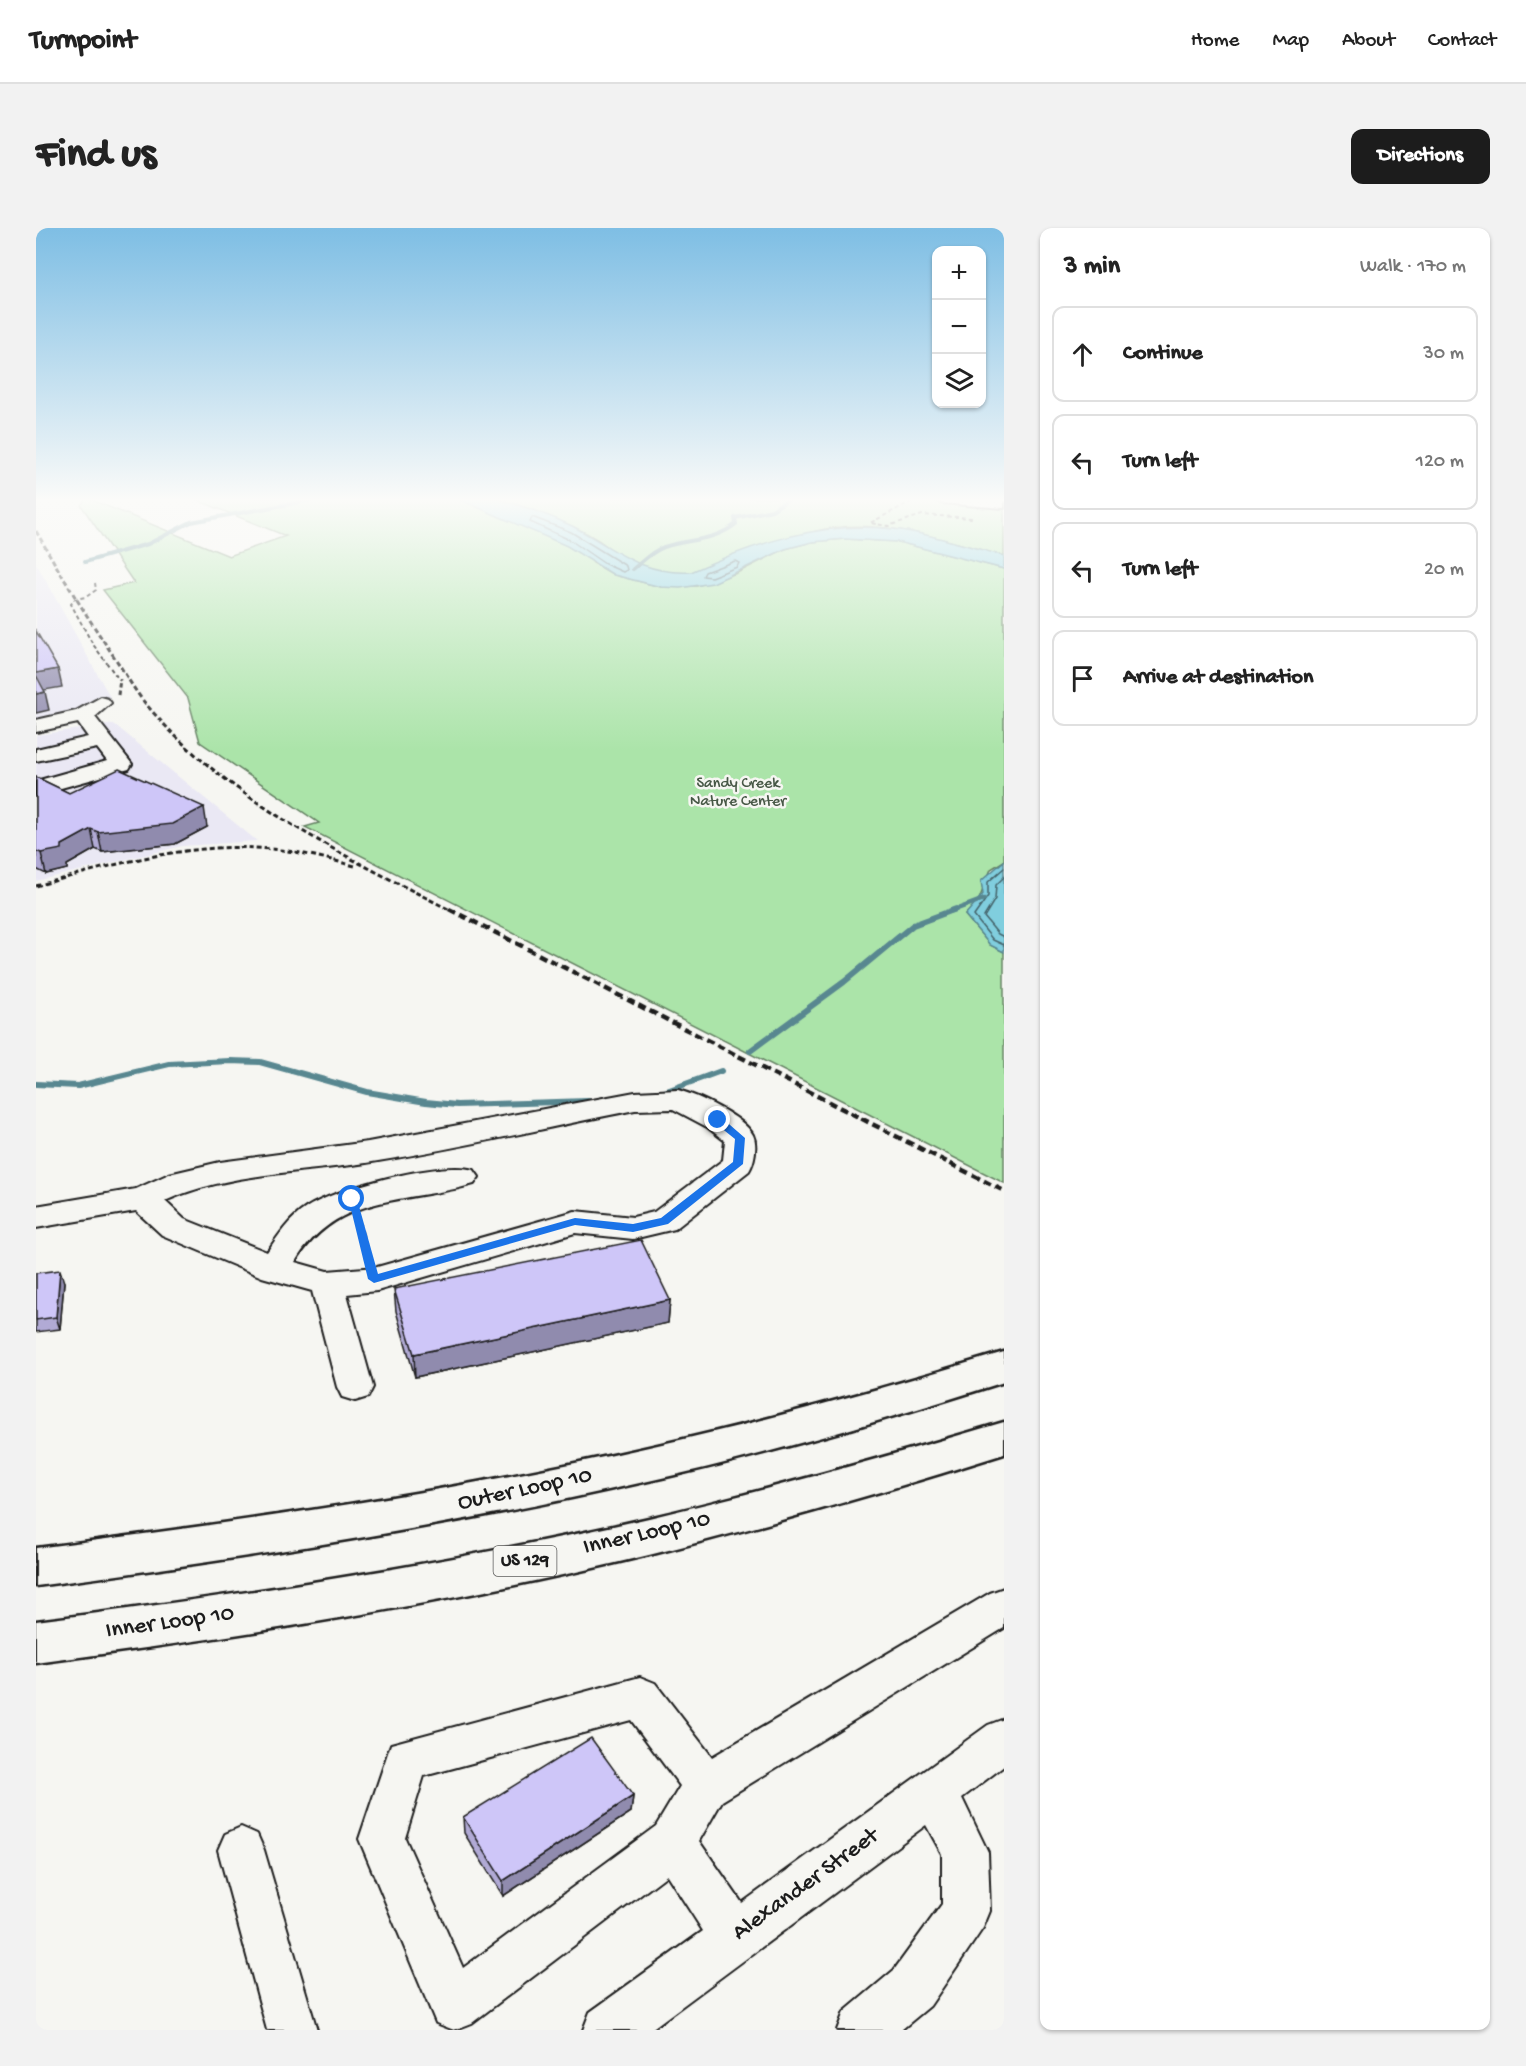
<!DOCTYPE html>
<meta charset="utf-8">
<style>
body{margin:0;font-family:"Gochi Hand",sans-serif;background:#f2f2f2;color:#222}
.controls{position:absolute;right:18px;top:18px;display:grid;overflow:hidden;border-radius:12px;box-shadow:0 2px 4px #0004}
.controls button{width:54px;height:54px;display:grid;place-items:center;padding:0;border:0;border-bottom:2px solid #e0e0e0;background:#fff;color:#222;font:30px sans-serif}
.stop{position:absolute;width:18px;height:18px;margin:-14px;border:4px solid #1a73e8;border-radius:50%;background:#fff}
.stop.end{background:#1a73e8;border-color:#fff;box-shadow:0 2px 6px #0008}
.list{margin:0;padding:0;list-style:none}
h2{display:flex;justify-content:space-between;align-items:center;height:78px;margin:0;padding:0 24px;font-size:26px}
h2 small{font-size:20px;font-weight:400;color:#767676}
.list li{display:grid;grid-template-columns:39px 1fr auto;gap:18px;align-items:center;box-sizing:border-box;height:96px;margin:0 12px 12px;padding:0 12px;border:2px solid #e0e0e0;border-radius:12px}
.list b{display:block;font-size:22px;white-space:nowrap}
.list em{font-size:20px;font-style:normal;color:#767676}
.icon{flex:none;width:33px;height:33px;fill:none;stroke:currentColor;stroke-width:2;stroke-linecap:round;stroke-linejoin:round}
.map{position:relative;flex:none;width:968px;height:1802px;overflow:hidden;border-radius:12px}
header{display:flex;align-items:center;gap:36px;box-sizing:border-box;height:84px;padding:0 30px;background:#fff;border-bottom:2px solid #e0e0e0}
header strong{font-size:28px}
nav{display:flex;gap:33px;margin-inline-start:auto;font-size:21px}
.intro{display:flex;align-items:center;justify-content:space-between;box-sizing:border-box;height:144px;padding:0 36px}
h1{margin:0;font-size:42px}
.button{padding:15px 27px;border-radius:12px;background:#1c1c1c;color:#fff;font-size:21px;font-weight:700}
main{display:flex;gap:36px;padding:0 36px}
aside{flex:1;background:#fff;border-radius:12px;box-shadow:0 2px 4px #0004}
.map>svg:first-child{display:block}
.built{fill:#eae8f4}
.green{fill:#abe4a9;stroke:#648062;stroke-width:1.5}
.water{fill:#80cede;stroke:#588790;stroke-width:1.5}
.lines{fill:none;stroke-linecap:round;stroke-linejoin:round}
.shore{stroke:#44636a;stroke-width:1.5}
.stream-far2{stroke:#588790;stroke-width:4}
.stream-far1{stroke:#588790;stroke-width:4.5}
.stream{stroke:#588790;stroke-width:6}
.minor-casing{stroke:#1c1c1c;stroke-width:4}
.highway-casing{stroke:#1c1c1c;stroke-width:5}
.path-far2{stroke:#1c1c1c;stroke-width:2;stroke-dasharray:4 3;stroke-linecap:butt}
.path-far1{stroke:#1c1c1c;stroke-width:3;stroke-dasharray:4.5 3;stroke-linecap:butt}
.path{stroke:#1c1c1c;stroke-width:4.5;stroke-dasharray:7 5;stroke-linecap:butt}
.minor{fill:#f6f6f2;fill-rule:evenodd}
.highway{fill:#f6f6f2;fill-rule:evenodd}
.rail-far1{stroke:#1c1c1c;stroke-width:3;stroke-dasharray:5 3;stroke-linecap:butt}
.rail{stroke:#1c1c1c;stroke-width:4.5;stroke-dasharray:8 4.5;stroke-linecap:butt}
.wall{fill:#b1aad5;stroke:#1c1c1c;stroke-width:1.5}
.shaded-wall{fill:#908bae;stroke:#1c1c1c;stroke-width:1.5}
.building{fill:#cec6f8;stroke:#1c1c1c;stroke-width:1.5}
.route{fill:#1a73e8}
.labels{text-anchor:middle;dominant-baseline:central;stroke-width:5;stroke-linejoin:round;paint-order:stroke}
.far-park-label{font-size:16px;fill:#475846;stroke:#f6f6f2}
.shield{fill:#f6f6f2;stroke:#5d5d5c;stroke-width:1.5}
.shield-label{font-size:18px;font-weight:bold;fill:#1c1c1c}
.near-street-label{font-size:24px;fill:#1c1c1c;stroke:#f6f6f2}
</style>
<header>
<strong>Turnpoint</strong>
<nav><a>Home</a><a>Map</a><a>About</a><a>Contact</a></nav>
</header>
<div class="intro"><h1>Find us</h1><a class="button">Directions</a></div>
<main>
<div class="map">
<svg width="968" height="1802" viewBox="0 0 968 1802">
<rect width="100%" height="100%" fill="#f6f6f2"/>
<filter id="ink" filterUnits="userSpaceOnUse"><feTurbulence type="fractalNoise" baseFrequency=".0167" numOctaves="2"/><feDisplacementMap in="SourceGraphic" scale="12" xChannelSelector="R" yChannelSelector="G"/><feConvolveMatrix kernelMatrix="1 2 1 2 8 2 1 2 1" color-interpolation-filters="sRGB"/></filter>
<g filter="url(#ink)">
<path class="built" d="M0,335L74,469L25,492L0,496Z
M78,496L221,613L146,618L0,653V507Z"/>
<path class="green" d="M51,270L193,328L250,308L156,270H420L540,314L557,335L578,347L625,359L661,358L701,345L749,321L776,314L809,311L862,314L968,341V633L955,641L942,674L929,687L954,717L968,724V955L269,599L283,595L164,514L152,470L67,362L98,355L45,277Z
M460,270H893L926,276L968,278V328C910,312 841,288 780,303C729,315 682,348 629,353C621,354 611,351 602,350C595,342 588,333 580,326C547,295 500,287 460,270Z"/>
<path class="water" d="M420,270C433,270 449,268 462,271C487,278 513,287 536,298C579,320 603,347 655,344C718,315 786,293 857,301C895,306 932,318 968,328V341L862,314L809,311L776,314L749,321L677,355L644,360L625,359L578,347L531,318Z
M968,633V724L954,717L929,687L947,666L945,653Z"/>
<g class="lines">
<path class="shore" d="M496,289L535,304L590,338L591,342L587,344L569,336L534,312L494,294Z
M699,333L703,335L701,339L675,349L667,348L669,344Z
M968,640L952,654V668L938,688L957,712L968,717
M968,649L960,657L959,671L948,689L962,706L968,709"/>
<path class="stream-far2" d="M49,334L112,316L155,294L286,270
M597,341C607,333 616,323 628,319C655,310 677,314 700,296L699,290L736,282L754,270"/>
<path class="stream-far1" d="M916,683L948,671"/>
<path class="stream" d="M714,823L808,754L877,697L920,681
M0,856L42,858L133,836L194,833L224,834L331,864L390,874L421,877L552,873
M628,864L685,843"/>
<defs>
<path id="minor" d="M897,270H968V280L905,275Z
M65,469L72,471L75,475L59,489L96,536L93,541L0,567V553L71,533L61,520L0,533V521L52,509L42,495L0,504V492L40,483Z
M642,862C661,867 708,889 717,907C722,917 718,935 713,943L639,1001L597,1011L539,1005L341,1063L311,1066L337,1159L332,1169L319,1173L306,1169L301,1159L276,1063L226,1049L126,1007L100,983L0,1000V978L100,961L133,946L184,934L332,914L599,864ZM637,881L671,899L689,913L687,932L618,984L597,989L539,983L341,1039L291,1043L259,1034C302,964 369,976 438,956L443,949L438,942C405,932 300,960 270,980C253,991 243,1007 231,1024L148,991L129,973C191,945 263,945 330,935C420,921 509,900 599,882Z
M968,1360V1400L686,1573L663,1613L706,1675L952,1497L968,1491V1538L926,1570L952,1624L954,1683L947,1700L894,1778L865,1802H801L808,1784L858,1742L906,1676V1626L890,1597L614,1802H547L554,1784L667,1703L631,1647L436,1795L418,1802L400,1795L323,1611L355,1516L604,1449L619,1455L676,1529L954,1365ZM595,1492L644,1558L620,1598L427,1740L369,1610L388,1548Z
M205,1599L221,1606L228,1622L281,1802H231L182,1622L189,1606Z"/>
<path id="highway" d="M968,1124V1154C849,1192 730,1227 608,1254C407,1300 204,1331 0,1358V1320C205,1294 411,1265 613,1219C733,1192 850,1160 968,1124Z
M968,1194V1226C851,1263 733,1297 613,1327C411,1376 206,1408 0,1435V1393C206,1367 411,1336 613,1290C732,1262 850,1229 968,1194Z"/>
</defs>
<use href="#minor" class="minor-casing"/>
<use href="#highway" class="highway-casing"/>
<path class="path-far2" d="M882,270L834,295L852,298L886,287L937,290
M59,355L60,362L50,369L39,371L35,376L56,415L84,453"/>
<path class="path-far1" d="M82,467L84,451"/>
<path class="path" d="M321,991L332,1030"/>
<use href="#minor" class="minor"/>
<use href="#highway" class="highway"/>
<path class="rail-far1" d="M0,303C25,347 51,389 79,430C89,445 98,462 109,475C189,571 307,627 416,683
M0,658C76,637 154,613 234,621C263,623 291,631 319,638"/>
<path class="rail" d="M413,681L968,963"/>
</g>
<path class="wall" d="M0,549L33,565L171,599L139,616L66,624L59,621L31,637V641L10,646L0,641Z
M0,1045L28,1054L24,1101L0,1104Z
M358,1061L634,1072L632,1095L379,1149L360,1083Z
M597,1568L595,1584L467,1668L428,1605L427,1589Z"/>
<path class="shaded-wall" d="M22,441L26,459L3,463L0,451V445Z
M9,464L13,482L0,485V466Z
M168,579L171,599L139,616L66,624L62,604Z
M55,601L59,621L31,637V641L10,646L5,625L26,617Z
M24,1042L28,1054L24,1101L20,1089Z
M634,1072L632,1095L379,1149L378,1126Z
M597,1568L595,1584L467,1668V1653Z"/>
<path class="building" d="M0,403L22,441L0,445Z
M0,447L9,464L0,466Z
M83,541L168,579L136,596L62,604L55,601L26,617V621L5,625L0,623V549L33,565Z
M605,1012L634,1072L378,1126L358,1061Z
M24,1042L20,1089L0,1092V1045Z
M555,1510L597,1568L467,1653L427,1589Z"/>
</g>
<linearGradient id="sky" x2="0" y2="1"><stop stop-color="#7ebee4"/><stop offset="0.52" stop-color="#fbfbf9"/><stop offset="1" stop-color="#fbfbf9" stop-opacity="0"/></linearGradient>
<rect width="968" height="523" fill="url(#sky)"/>
<path class="route" d="M679,890H686L709,910L707,936L632,996L597,1004L539,997L338,1055L332,1051L312,969L321,971L342,1046L539,990L597,996L625,990L697,934L699,911L679,895Z"/>
<g class="labels">
<g class="far-park-label">
<text x="702" y="556">Sandy Creek<tspan x="702" dy="18">Nature Center</tspan></text>
</g>
<rect class="shield" x="457.5" y="1318" width="63" height="30" rx="4.5"/>
<g class="shield-label">
<text x="489" y="1333">US 129</text>
</g>
<g class="near-street-label">
<text transform="translate(489 1262) rotate(-12)">Outer Loop 10</text>
<text transform="translate(611 1306) rotate(-13)">Inner Loop 10</text>
<text transform="translate(134 1395) rotate(-8)">Inner Loop 10</text>
<text transform="translate(770 1657) rotate(-36)">Alexander Street</text>
</g>
</g>
</svg>
<div class="controls">
<button>+</button>
<button>−</button>
<button><svg class="icon" aria-label="layers" viewBox="0 0 24 24"><path d="M12 4l9 5-9 5-9-5zM3 14l9 5 9-5"/></svg></button>
</div>
<div class="stop" style="left:316px;top:971px"></div>
<div class="stop end" style="left:682px;top:892px"></div>
</div>
<aside>
<h2>3 min<small>Walk · 170 m</small></h2>
<ul class="list">
<li><svg class="icon" aria-label="ahead" viewBox="0 0 24 24"><path d="M12 20V5M6 11l6-6 6 6"/></svg><div><b>Continue</b></div><em>30 m</em></li>
<li><svg class="icon" aria-label="left" viewBox="0 0 24 24"><path d="M17 20v-9H6M10 6l-5 5 5 5"/></svg><div><b>Turn left</b></div><em>120 m</em></li>
<li><svg class="icon" aria-label="left" viewBox="0 0 24 24"><path d="M17 20v-9H6M10 6l-5 5 5 5"/></svg><div><b>Turn left</b></div><em>20 m</em></li>
<li><svg class="icon" aria-label="arrive" viewBox="0 0 24 24"><path d="M6 21V4h12l-3 4 3 4H6"/></svg><div><b>Arrive at destination</b></div></li>
</ul>
</aside>
</main>
